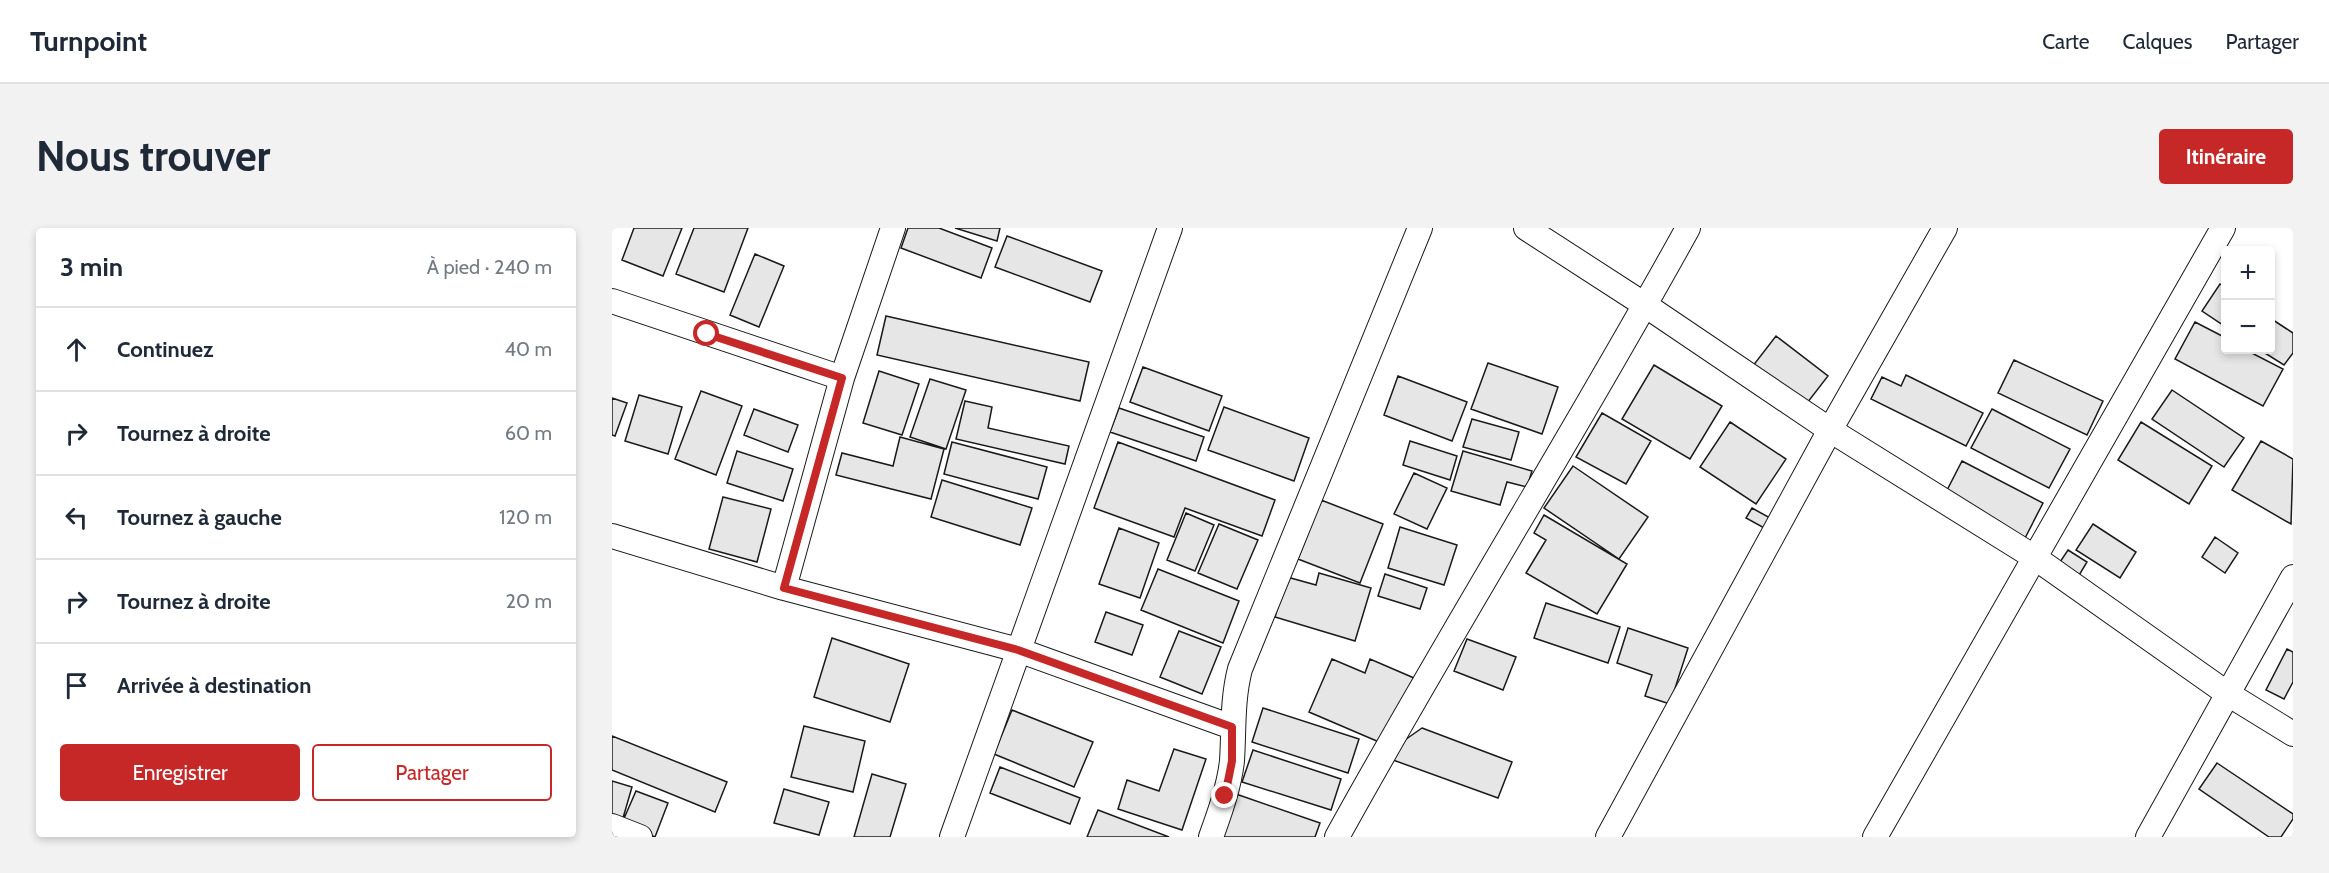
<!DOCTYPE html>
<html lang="fr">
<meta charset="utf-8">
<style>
body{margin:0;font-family:Cabin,sans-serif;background:#f2f2f3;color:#1f2937}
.controls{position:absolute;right:18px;top:18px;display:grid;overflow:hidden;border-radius:6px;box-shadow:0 3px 9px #0003}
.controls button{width:54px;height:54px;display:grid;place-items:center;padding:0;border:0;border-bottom:2px solid #e0e1e3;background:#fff;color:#1f2937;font:30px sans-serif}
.stop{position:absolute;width:18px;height:18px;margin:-14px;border:4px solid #c62828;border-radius:50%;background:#fff}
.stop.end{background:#c62828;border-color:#fff;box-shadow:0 2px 6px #0008}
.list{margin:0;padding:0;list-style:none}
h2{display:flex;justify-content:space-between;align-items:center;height:78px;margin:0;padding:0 24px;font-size:26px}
h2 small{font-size:20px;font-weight:400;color:#747a83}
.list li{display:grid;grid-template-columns:39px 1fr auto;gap:18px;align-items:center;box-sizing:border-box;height:84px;padding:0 24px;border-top:2px solid #e0e1e3}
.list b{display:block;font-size:22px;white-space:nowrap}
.list em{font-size:20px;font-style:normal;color:#747a83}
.actions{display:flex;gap:12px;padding:18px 24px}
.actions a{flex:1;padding:14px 0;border:2px solid #c62828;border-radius:6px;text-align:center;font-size:21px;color:#c62828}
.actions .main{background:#c62828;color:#fff}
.icon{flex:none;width:33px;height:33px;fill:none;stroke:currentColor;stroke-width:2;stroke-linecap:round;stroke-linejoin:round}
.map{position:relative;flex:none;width:1681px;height:609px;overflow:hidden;border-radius:6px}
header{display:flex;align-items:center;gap:36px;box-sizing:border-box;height:84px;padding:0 30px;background:#fff;border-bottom:2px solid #e0e1e3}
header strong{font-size:28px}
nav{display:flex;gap:33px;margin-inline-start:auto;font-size:21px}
.intro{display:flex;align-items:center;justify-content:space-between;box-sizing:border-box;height:144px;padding:0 36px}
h1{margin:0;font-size:42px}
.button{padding:15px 27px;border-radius:6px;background:#c62828;color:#fff;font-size:21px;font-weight:700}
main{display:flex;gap:36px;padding:0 36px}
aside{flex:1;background:#fff;border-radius:6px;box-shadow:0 3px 9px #0003}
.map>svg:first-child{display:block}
.building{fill:#e6e6e6;stroke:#1a1a1a;stroke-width:1.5}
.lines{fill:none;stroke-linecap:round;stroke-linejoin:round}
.minor-casing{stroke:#1a1a1a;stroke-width:26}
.minor{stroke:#fff;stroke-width:24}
.route{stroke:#c62828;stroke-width:8}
</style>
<header>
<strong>Turnpoint</strong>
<nav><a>Carte</a><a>Calques</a><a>Partager</a></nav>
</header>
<div class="intro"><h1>Nous trouver</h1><a class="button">Itinéraire</a></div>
<main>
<aside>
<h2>3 min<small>À pied · 240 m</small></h2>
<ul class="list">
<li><svg class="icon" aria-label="ahead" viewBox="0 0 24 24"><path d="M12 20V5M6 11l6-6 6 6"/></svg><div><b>Continuez</b></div><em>40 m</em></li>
<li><svg class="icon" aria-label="right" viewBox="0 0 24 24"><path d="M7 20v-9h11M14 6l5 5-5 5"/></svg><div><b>Tournez à droite</b></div><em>60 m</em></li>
<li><svg class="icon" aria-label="left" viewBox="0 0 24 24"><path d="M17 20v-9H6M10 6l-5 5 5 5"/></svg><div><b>Tournez à gauche</b></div><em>120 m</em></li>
<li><svg class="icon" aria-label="right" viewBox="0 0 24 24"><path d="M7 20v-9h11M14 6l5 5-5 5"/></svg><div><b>Tournez à droite</b></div><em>20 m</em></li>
<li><svg class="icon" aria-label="arrive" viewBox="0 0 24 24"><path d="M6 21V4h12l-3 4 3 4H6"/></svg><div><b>Arrivée à destination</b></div></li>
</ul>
<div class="actions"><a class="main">Enregistrer</a><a>Partager</a></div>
</aside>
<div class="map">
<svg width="1681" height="609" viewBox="0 0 1681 609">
<rect width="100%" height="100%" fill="#fff"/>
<path class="building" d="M22,0H70L51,48L10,32Z
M82,0H136L112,64L64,46Z
M296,0H327L380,20L369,50L289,20Z
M343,0H388L385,13Z
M395,8L490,43L478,74L383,39Z
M143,26L172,38L147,99L118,87Z
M1608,56L1614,60V99L1590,83Z
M274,88L477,134L468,173L265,127Z
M1658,90L1681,105V125L1672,137L1648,122H1658Z
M1583,94L1614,110V122H1634L1671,141L1651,178L1563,131Z
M1164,108L1216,148L1192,179L1140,139Z
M1402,132L1491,173L1475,207L1386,165Z
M876,135L946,159L930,206L859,181Z
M1042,137L1110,178L1078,231L1010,191Z
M531,139L610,168L597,203L518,174Z
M267,143L307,156L290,207L251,195Z
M1294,147L1371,185L1354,218L1259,171L1270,149L1289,158Z
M786,148L855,174L840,213L772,187Z
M318,151L354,162L334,221L298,209Z
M1560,162L1632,210L1612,239L1540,191Z
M89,163L130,178L104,247L63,231Z
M27,167L70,179L56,226L13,213Z
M0,170L15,175L3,208L0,207Z
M353,173L380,179L376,200L457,218L453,236L344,211Z
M612,179L697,210L682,253L596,222Z
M507,180L592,209L584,233L498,204Z
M142,181L186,197L176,224L132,207Z
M1380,181L1458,221L1437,260L1359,220Z
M990,185L1039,213L1014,256L964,229Z
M860,191L907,204L899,232L851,219Z
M1118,194L1174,231L1144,276L1088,239Z
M1529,194L1600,238L1577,276L1506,232Z
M288,209L332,221L319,271L224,247L230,225L281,238Z
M798,213L845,228L838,252L791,237Z
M1649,213L1681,231L1679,296L1620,262Z
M340,214L435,239L426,271L332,246Z
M506,214L663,272L650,308L573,280L562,309L482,280Z
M125,223L181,241L171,273L115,255Z
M851,223L920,243L915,259L895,254L888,277L839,263Z
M1350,233L1431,275L1412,312L1331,270Z
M961,238L1036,289L1007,331L932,280Z
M802,245L835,260L815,301L782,286Z
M330,252L420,280L408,317L319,289Z
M111,269L159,281L145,334L97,321Z
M709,272L771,296L748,355L686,331Z
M1140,280L1160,291L1154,301L1134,290Z
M574,285L602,297L583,343L555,332Z
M932,287L1015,336L985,386L914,345L934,312L922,305Z
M607,296L646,312L625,361L586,345Z
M1481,296L1524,324L1508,350L1464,322Z
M788,299L845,317L832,357L776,340Z
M507,300L547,315L528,370L487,356Z
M1603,309L1626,325L1613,345L1590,329Z
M1456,322L1475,334L1466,349L1446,337Z
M546,341L627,373L611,415L529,382Z
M707,345L759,360L743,413L663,389L675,349L704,357Z
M773,346L815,360L808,381L766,368Z
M934,375L1008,399L996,435L922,410Z
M494,384L531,397L520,427L483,414Z
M1016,400L1076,420L1058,476L1033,468L1040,447L1005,435Z
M567,403L609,419L590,466L548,449Z
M220,410L297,436L278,494L202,469Z
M855,411L904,429L891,462L842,443Z
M1675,421L1681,424V454L1672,471L1654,462Z
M720,431L753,445L758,431L802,450L774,517L697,484Z
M651,480L747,511L736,545L640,514Z
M400,482L481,514L462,559L382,526Z
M192,498L253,513L241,564L179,549Z
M810,500L900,534L886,570L770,528Z
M0,508L115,554L103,584L0,542Z
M562,521L594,531L570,602L506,581L515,552L547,563Z
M641,522L729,551L719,582L630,554Z
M1605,535L1681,586V591L1669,609H1657L1587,561Z
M388,539L468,570L458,596L378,565Z
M260,546L294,556L278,609H242Z
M0,553L20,559L11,590L0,587Z
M172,561L217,574L207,607L162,595Z
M24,563L56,575L43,609L10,595Z
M624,566L708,595L703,609H609Z
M486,582L557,609H475Z"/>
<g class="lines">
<defs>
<path id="minor" d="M914,0L1033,77L1218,202L1422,329L1616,466L1681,506
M0,73L230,150
M0,308L172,360L406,422L620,499
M172,360L230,150L281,0
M0,598L28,609
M340,609L558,0
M599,609C608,584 617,559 620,533C622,502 620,472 628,441L808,0
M725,609C838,404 963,205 1076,0
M996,609L1218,202L1333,0
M1263,609L1611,0
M1536,609L1681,349"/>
</defs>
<use href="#minor" class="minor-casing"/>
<use href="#minor" class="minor"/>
</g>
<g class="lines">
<path class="route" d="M95,106L230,150L172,360L406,422L620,499V533L613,568"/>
</g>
</svg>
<div class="controls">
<button>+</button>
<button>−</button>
</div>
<div class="stop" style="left:95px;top:106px"></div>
<div class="stop end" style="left:613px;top:568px"></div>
</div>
</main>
